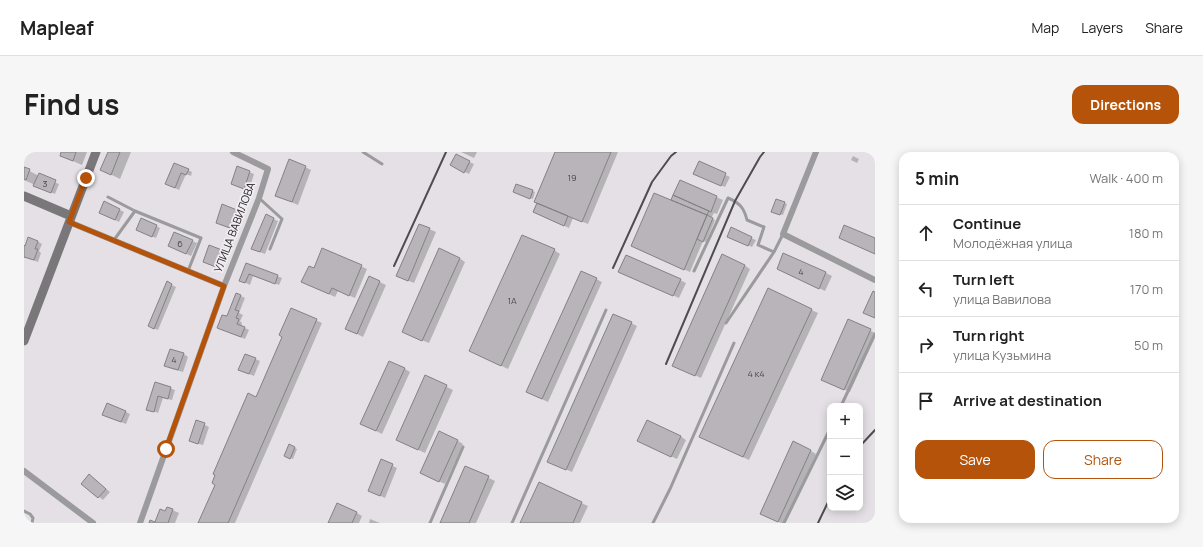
<!DOCTYPE html>
<meta charset="utf-8">
<style>
body{margin:0;font-family:Manrope,sans-serif;background:#f6f6f6;color:#222}
.controls{position:absolute;right:12px;bottom:12px;display:grid;overflow:hidden;border-radius:8px;box-shadow:0 2px 10px #0003}
.controls button{width:36px;height:36px;display:grid;place-items:center;padding:0;border:0;border-bottom:1px solid #e0e0e0;background:#fff;color:#222;font:20px sans-serif}
.stop{position:absolute;width:12px;height:12px;margin:-9px;border:3px solid #b45309;border-radius:50%;background:#fff}
.stop.end{background:#b45309;border-color:#fff;box-shadow:0 1px 4px #0008}
.list{margin:0;padding:0;list-style:none}
h2{display:flex;justify-content:space-between;align-items:center;height:52px;margin:0;padding:0 16px;font-size:17px}
h2 small{font-size:13px;font-weight:400;color:#767676}
.list li{display:grid;grid-template-columns:26px 1fr auto;gap:12px;align-items:center;box-sizing:border-box;height:56px;padding:0 16px;border-top:1px solid #e0e0e0}
.list b{display:block;font-size:15px;white-space:nowrap}
.list p{margin:0;font-size:13px;white-space:nowrap;color:#767676}
.list em{font-size:13px;font-style:normal;color:#767676}
.actions{display:flex;gap:8px;padding:12px 16px}
.actions a{flex:1;padding:9px 0;border:1px solid #b45309;border-radius:12px;text-align:center;font-size:14px;color:#b45309}
.actions .main{background:#b45309;color:#fff}
.icon{flex:none;width:22px;height:22px;fill:none;stroke:currentColor;stroke-width:2;stroke-linecap:round;stroke-linejoin:round}
.map{position:relative;flex:none;width:851px;height:371px;overflow:hidden;border-radius:12px}
header{display:flex;align-items:center;gap:24px;box-sizing:border-box;height:56px;padding:0 20px;background:#fff;border-bottom:1px solid #e0e0e0}
header strong{font-size:19px}
nav{display:flex;gap:22px;margin-inline-start:auto;font-size:14px}
.intro{display:flex;align-items:center;justify-content:space-between;box-sizing:border-box;height:96px;padding:0 24px}
h1{margin:0;font-size:28px}
.button{padding:10px 18px;border-radius:12px;background:#b45309;color:#fff;font-size:14px;font-weight:700}
main{display:flex;gap:24px;padding:0 24px}
aside{flex:1;background:#fff;border-radius:12px;box-shadow:0 2px 10px #0003}
.map>svg:first-child{display:block}
.shadow{fill:#0003}
.building{fill:#b8b4b9;stroke:#848185}
.lines{fill:none;stroke-linecap:round;stroke-linejoin:round}
.lane{stroke:#9b9a9c;stroke-width:3}
.street{stroke:#9b9a9c;stroke-width:6}
.secondary{stroke:#7a777a;stroke-width:9}
.rail{stroke:#4e4c4e;stroke-width:2}
.route{stroke:#b45309;stroke-width:5}
.labels{text-anchor:middle;dominant-baseline:central;stroke-width:3.5;stroke-linejoin:round;paint-order:stroke}
.number-label{font-size:9px;fill:#4c4a4c}
.street-label{font-size:11px;fill:#282728;stroke:#f1edf2}
</style>
<header>
<strong>Mapleaf</strong>
<nav><a>Map</a><a>Layers</a><a>Share</a></nav>
</header>
<div class="intro"><h1>Find us</h1><a class="button">Directions</a></div>
<main>
<div class="map">
<svg width="851" height="371" viewBox="0 0 851 371">
<rect width="100%" height="100%" fill="#e4e0e5"/>
<path class="shadow" d="M38,0H63L58,13L37,4Z
M85,0H107L96,27L78,18Z
M437,0H453L450,6Z
M532,0H594L564,72L549,66L545,76L510,60Z
M829,4L835,7L833,11L827,8Z
M445,10L450,12L445,22L431,15Z
M675,11L706,25L701,35L675,24Z
M151,12L168,20L167,24L162,22L155,38L147,34Z
M213,15L230,22L225,38L212,34Z
M281,15L287,18L274,53L253,44Z
M0,16L15,24L35,32L31,42L0,28Z
M656,29L699,48L693,62L690,61L687,66L691,68L682,90L679,89L666,120L614,97L652,51Z
M493,33L511,40L509,47L493,41Z
M81,51L100,60L95,70L80,63Z
M760,51L763,52L759,63L751,61Z
M199,53L217,61L211,78L197,73Z
M242,64L254,69L241,102L233,99Z
M396,73L412,80L390,131L380,127Z
M132,74L136,76L132,86L117,80Z
M727,86L732,88L728,95L709,87Z
M13,89L18,92L15,99L17,101L14,110L0,105V94Z
M168,89L173,91L167,104L149,96Z
M185,94L202,101L196,116L184,112Z
M299,97L343,117L331,146L314,139L311,145L279,130L290,117Z
M530,98L536,102L484,217L446,199Z
M435,106L441,110L405,191L385,183Z
M222,112L258,126L255,133L229,124L226,133L216,128Z
M720,113L726,117L677,226L655,216Z
M754,117L802,121L808,124L801,139Z
M602,123L656,128L662,131L655,146Z
M345,125L362,133L339,185L323,177Z
M572,127L578,130L524,250L509,243L503,240Z
M143,131L152,135L134,178L129,176Z
M745,138L794,161L725,308L682,288Z
M217,144L221,146L215,161L219,163L216,169L218,171L217,174L225,178L221,187L194,176L203,165Z
M268,157L298,171L211,371H175L260,185Z
M825,168L851,181V185L826,240L804,230Z
M607,171L613,174L548,320L530,312Z
M160,202L164,205L159,220L145,216Z
M231,207L236,209L230,224L220,220Z
M381,217L386,220L358,282L338,272Z
M401,224L429,238L401,301L373,288Z
M131,231L151,238L148,248L139,246L134,261L124,257Z
M102,260L106,262L102,272L79,263Z
M173,269L185,275L179,293L171,291Z
M656,284L662,288L653,307L620,292Z
M434,289L439,292L421,332L403,324Z
M265,293L273,297L269,307L263,305Z
M787,299L792,302L761,371H757L743,365Z
M358,309L373,316L361,346L350,341Z
M442,315L471,329L452,371H417Z
M69,326L86,340L79,348L58,332Z
M515,332L564,354L556,371H497Z
M144,356L155,361L151,371H132L142,360Z
M333,361L338,364L335,371H306Z
M0,366L5,370L4,371H0Z
M346,367L356,371H345Z"/>
<path class="building" d="M37,0H52L49,9L36,4Z
M84,0H96L87,23L76,18Z
M531,0H587L558,70L510,50Z
M432,2L446,9L440,21L426,13Z
M265,7L282,14L268,50L251,44Z
M675,9L702,21L697,34L669,22Z
M150,11L165,17L162,23L157,21L151,36L141,32Z
M213,14L226,19L220,37L207,32Z
M0,15L6,17L2,28L0,27Z
M15,21L32,28L27,41L9,34Z
M656,28L693,44L687,60L649,43Z
M492,32L509,38L506,47L489,40Z
M630,41L683,63L660,118L607,94Z
M649,43L685,59L683,63L647,48Z
M752,47L761,50L756,63L747,60Z
M80,49L96,57L91,68L75,61Z
M513,51L544,64L540,74L509,60Z
M198,52L213,58L206,76L192,71Z
M242,62L250,66L236,100L227,97Z
M683,63L689,66L679,90L673,87Z
M117,66L133,73L128,85L112,78Z
M395,72L406,76L384,129L372,124Z
M820,73L851,86V102L815,86Z
M707,75L728,85L724,94L703,85Z
M150,80L169,88L162,102L144,94Z
M498,83L531,97L477,214L445,199Z
M4,85L14,89L11,97H14L10,108L0,105V93L1,94Z
M185,93L198,98L192,115L179,110Z
M298,96L338,113L325,144L308,136L305,142L277,130L285,114L290,116Z
M415,96L436,106L398,189L378,180Z
M759,101L802,120L795,137L753,117Z
M698,102L721,113L671,224L648,214Z
M602,103L657,127L649,144L594,120Z
M222,111L254,123L251,132L225,122L221,131L215,129Z
M557,119L573,126L518,247L502,240Z
M345,124L356,129L333,182L321,177Z
M143,129L148,132L130,177L124,174Z
M744,136L788,157L719,305L675,285Z
M849,139L851,140V166L839,161Z
M212,141L217,143L211,158L215,159L212,166L215,167L213,172L221,175L217,185L193,176L198,163L203,164Z
M267,156L293,167L204,371H174L191,333L188,331L191,323L189,322L224,241L232,245L258,185L255,183Z
M589,162L608,170L542,318L523,310Z
M824,167L847,177L820,238L797,228Z
M146,197L160,201L154,218L140,214Z
M221,202L232,206L225,222L214,218Z
M365,209L381,216L352,279L336,272Z
M401,223L423,233L394,298L372,288Z
M131,230L147,235L144,247L134,244L130,260L122,258Z
M83,251L102,259L97,270L78,263Z
M172,268L181,271L174,292L165,289Z
M623,268L657,284L647,305L613,289Z
M415,279L434,288L415,330L396,321Z
M769,289L787,298L754,370L736,362Z
M265,292L271,295L266,307L260,304Z
M357,307L369,312L356,344L344,339Z
M441,314L465,324L445,371H416Z
M65,322L82,337L74,346L57,332Z
M515,330L558,350L549,371H496Z
M313,351L333,360L328,371H304Z
M143,355L149,357L144,371H125L126,368L131,370L136,357L141,359Z"/>
<g class="lines">
<path class="lane" d="M339,0L358,12
M84,45L111,59
M235,46L258,67L246,97
M90,88L111,59L177,86L164,119
M670,119L704,46C716,51 720,56 723,68L740,75L734,93L750,100
M702,171L750,100L759,82
M817,254L851,182
M0,359L6,362L9,366L8,371
M406,371L439,295
M488,371L582,158
M629,371L646,337L710,191
M760,371L806,277"/>
<path class="street" d="M792,0L759,82L851,128
M45,70L200,134
M0,319L69,371
M116,371L200,134L235,46L244,17L209,0"/>
<path class="secondary" d="M0,44L47,64
M0,189L72,0"/>
<path class="rail" d="M370,114L422,0
M589,116L628,30L647,4L652,0
M642,212L711,49L736,5L740,0
M836,294L851,278
M794,371L806,346"/>
</g>
<g class="lines">
<path class="route" d="M62,26L45,70L200,134L142,297"/>
</g>
<g class="labels">
<g class="number-label">
<text x="548" y="25">19</text>
<text x="21" y="31">3</text>
<text x="156" y="91">6</text>
<text x="777" y="119">4</text>
<text x="488" y="148">1А</text>
<text x="150" y="207">4</text>
<text x="732" y="221">4 к4</text>
</g>
<g class="street-label">
<text transform="translate(210 75) rotate(-69)">УЛИЦА ВАВИЛОВА</text>
</g>
</g>
</svg>
<div class="controls">
<button>+</button>
<button>−</button>
<button><svg class="icon" aria-label="layers" viewBox="0 0 24 24"><path d="M12 4l9 5-9 5-9-5zM3 14l9 5 9-5"/></svg></button>
</div>
<div class="stop" style="left:142px;top:297px"></div>
<div class="stop end" style="left:62px;top:26px"></div>
</div>
<aside>
<h2>5 min<small>Walk · 400 m</small></h2>
<ul class="list">
<li><svg class="icon" aria-label="ahead" viewBox="0 0 24 24"><path d="M12 20V5M6 11l6-6 6 6"/></svg><div><b>Continue</b><p>Молодёжная улица</p></div><em>180 m</em></li>
<li><svg class="icon" aria-label="left" viewBox="0 0 24 24"><path d="M17 20v-9H6M10 6l-5 5 5 5"/></svg><div><b>Turn left</b><p>улица Вавилова</p></div><em>170 m</em></li>
<li><svg class="icon" aria-label="right" viewBox="0 0 24 24"><path d="M7 20v-9h11M14 6l5 5-5 5"/></svg><div><b>Turn right</b><p>улица Кузьмина</p></div><em>50 m</em></li>
<li><svg class="icon" aria-label="arrive" viewBox="0 0 24 24"><path d="M6 21V4h12l-3 4 3 4H6"/></svg><div><b>Arrive at destination</b></div></li>
</ul>
<div class="actions"><a class="main">Save</a><a>Share</a></div>
</aside>
</main>
